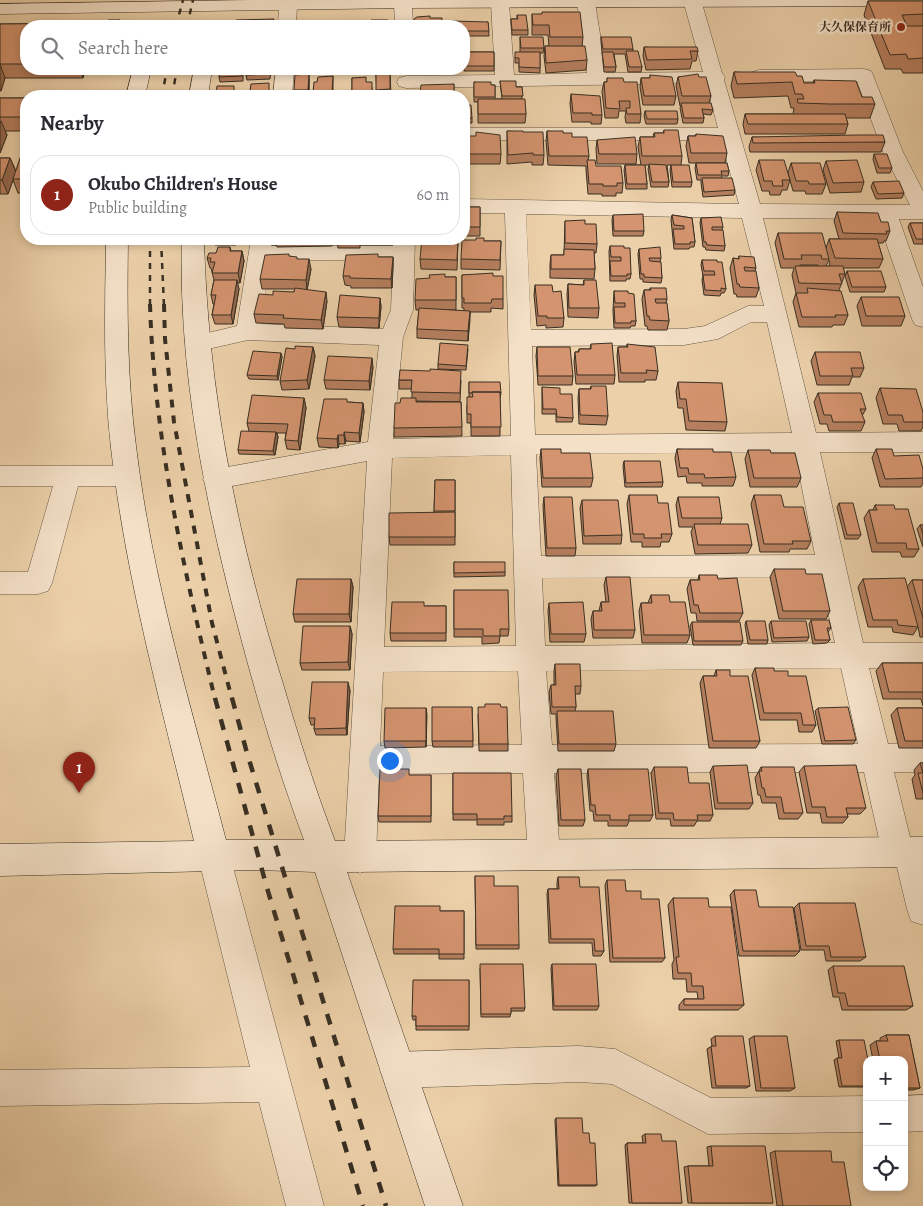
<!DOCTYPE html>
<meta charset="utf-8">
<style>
body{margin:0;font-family:Alegreya,"Noto Serif JP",serif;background:#f7f7f7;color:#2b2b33}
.controls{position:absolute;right:15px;bottom:15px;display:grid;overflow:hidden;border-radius:10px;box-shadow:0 2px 8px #0003}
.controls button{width:45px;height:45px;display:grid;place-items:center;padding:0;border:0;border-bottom:1px solid #e1e1e2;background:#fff;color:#2b2b33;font:25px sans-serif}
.you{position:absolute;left:389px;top:760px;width:18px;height:18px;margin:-12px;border:4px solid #fff;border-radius:50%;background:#1a73e8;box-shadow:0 0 0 8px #1a73e833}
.badge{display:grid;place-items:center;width:32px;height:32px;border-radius:50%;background:#8f2418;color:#fff;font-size:16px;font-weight:700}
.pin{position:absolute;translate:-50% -41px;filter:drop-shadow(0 1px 2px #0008)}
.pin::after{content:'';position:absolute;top:26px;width:18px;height:15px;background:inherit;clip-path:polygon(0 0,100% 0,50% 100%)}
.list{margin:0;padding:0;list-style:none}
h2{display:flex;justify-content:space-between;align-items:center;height:65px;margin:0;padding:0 20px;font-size:21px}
h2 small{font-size:16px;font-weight:400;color:#7c7c81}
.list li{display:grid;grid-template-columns:32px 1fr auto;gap:15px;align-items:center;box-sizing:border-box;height:80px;margin:0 10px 10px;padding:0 10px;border:1px solid #e1e1e2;border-radius:20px}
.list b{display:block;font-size:19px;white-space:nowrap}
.list p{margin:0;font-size:16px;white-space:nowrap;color:#7c7c81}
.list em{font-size:16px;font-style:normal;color:#7c7c81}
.icon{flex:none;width:28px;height:28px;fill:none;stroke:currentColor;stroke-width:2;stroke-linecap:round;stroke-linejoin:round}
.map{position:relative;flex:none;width:923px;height:1206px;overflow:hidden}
.search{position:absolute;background:#fff;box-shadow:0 2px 8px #0003;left:20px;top:20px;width:450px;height:55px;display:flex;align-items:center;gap:12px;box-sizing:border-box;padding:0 18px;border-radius:20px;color:#7c7c81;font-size:19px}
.panel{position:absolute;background:#fff;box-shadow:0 2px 8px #0003;left:20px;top:90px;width:450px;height:155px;border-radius:20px}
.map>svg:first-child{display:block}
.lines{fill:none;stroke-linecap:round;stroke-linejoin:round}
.street-casing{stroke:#655744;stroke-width:1}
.secondary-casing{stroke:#382f23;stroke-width:1}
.street{fill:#f3e0c7;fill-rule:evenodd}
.secondary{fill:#f3e0c7;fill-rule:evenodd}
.rail-far2{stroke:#382f23;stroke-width:2.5;stroke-dasharray:6 6;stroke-linecap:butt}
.rail-far1{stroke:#382f23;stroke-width:4;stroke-dasharray:8 8;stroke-linecap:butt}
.rail{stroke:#382f23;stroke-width:4.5;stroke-dasharray:11 11;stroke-linecap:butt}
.wall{fill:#b67f5f;stroke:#382f23;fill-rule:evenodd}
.shaded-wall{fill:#94684e;stroke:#382f23}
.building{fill:#d4946f;stroke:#382f23}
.poi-dot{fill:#8f2418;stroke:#f3e0c7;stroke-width:2}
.labels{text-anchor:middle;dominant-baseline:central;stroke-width:5;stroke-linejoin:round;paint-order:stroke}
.far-poi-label{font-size:12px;font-weight:bold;fill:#382f23;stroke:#f3e0c7;text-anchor:end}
</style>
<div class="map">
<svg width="923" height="1206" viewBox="0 0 923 1206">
<rect width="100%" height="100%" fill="#ecd0a9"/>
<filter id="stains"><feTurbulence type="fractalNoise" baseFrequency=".004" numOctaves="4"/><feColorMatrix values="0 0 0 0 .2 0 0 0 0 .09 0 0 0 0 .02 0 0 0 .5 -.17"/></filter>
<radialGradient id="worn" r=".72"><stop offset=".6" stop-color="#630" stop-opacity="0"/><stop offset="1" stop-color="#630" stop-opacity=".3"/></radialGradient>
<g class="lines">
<defs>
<path id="street" d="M289,0L294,1L297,5L296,26H278L279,5L282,1Z
M396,0H410L412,3L413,26H395L394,3Z
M493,0H507L509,3L514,75L587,73L577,2L579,0H593L595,2L606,73L703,72L683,0H701L722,73L725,77L724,80L760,204L910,205L883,152L857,81L759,82L752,80L750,76L752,72L759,70L864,69L871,71L873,75L903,152L923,191V219H899L923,287V327L915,325L912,319L878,219L763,218L816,433L923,432V452H820L863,643H923V667L869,668L888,744H923V772H894L910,837L920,841L923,848V925L911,921L907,909L897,867L887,863L882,852L864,772L554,773L560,855L555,866L544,870L533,866L528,855L523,773L379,774L376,857L371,868L360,873L349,868L344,857L367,461L216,489L207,486L203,479L207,472L216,469L368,442L379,345L248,340L199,351L191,349L187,343L191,337L237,326L251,239H273L272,246H393V239H415L413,310L403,337L393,439L511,436L505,213H464V199L739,204L721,140H464V128H718L706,83L406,88L399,86L397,82L399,78L406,76L495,75L491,3ZM526,214L742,218L764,306H748L705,326L684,329L531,330ZM270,260H393L391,310L383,329L261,324ZM751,322H767L792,433L535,435L532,346L684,345L718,339ZM795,452L815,555L541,556L536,454ZM511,455L516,646L384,647L392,458ZM820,577L835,643L545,646L542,578ZM841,668L858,744L552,745L546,671ZM518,671L522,745L380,746L383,672Z
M276,69H294L292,96H273Z
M0,466H127L136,469L140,476L136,483L127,486H78L52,583L48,591L38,594H0V572H28L53,486H0Z
M214,840L225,845L230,856L324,1206H286L259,1102L0,1106V1070L250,1067L198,856L203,845Z
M579,1046L615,1049L711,1098L867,1096V1132L708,1134L612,1084L579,1082L398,1088L386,1082L380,1070L386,1058L398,1052Z
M923,1095V1131L904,1132V1096Z"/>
<path id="secondary" d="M251,0H923V6L403,8L0,14V4Z
M133,69H151L145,96H126Z
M194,69H212L208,96H189Z
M106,239H128C127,308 127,378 136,446C152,580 192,710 226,840H304C278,771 257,699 238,627C205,501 178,369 182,239H204C208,394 238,540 284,687C299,739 316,791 335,841L923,837V867L347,872L463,1206H425L315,872L258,870L0,876V844L194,841C163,711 126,581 111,448C103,378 105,308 106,239Z"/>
</defs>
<use href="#street" class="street-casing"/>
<use href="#secondary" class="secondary-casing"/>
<use href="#street" class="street"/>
<use href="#secondary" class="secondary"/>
<path class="rail-far2" d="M176,26L183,0
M187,26L193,0
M162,96L167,69
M172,96L177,69
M150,239V306
M161,239L164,306"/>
<path class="rail-far1" d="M150,304C154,438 184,570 215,699
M164,304L165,339L174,422L212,623L232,699"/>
<path class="rail" d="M215,698L267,888L363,1206
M232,698L247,753L386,1206"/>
</g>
<path class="wall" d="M868,1H923V73H903L901,69H885L864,15Z
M532,14L583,37L582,46L587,60L586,70L546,73L544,56L545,46H549L548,35H532Z
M517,15L528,30V35H512L511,19H517Z
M120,20L122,26H26V69H114L113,74H84L83,78H5L1,91H0V24L107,23Z
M488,22L489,36H464V26Z
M520,37L544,48L543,53H540V73L519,72V63H515V57L520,52Z
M601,37L633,49V51L642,67L641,72H628L625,54H614L616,67L615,72H604L601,42Z
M644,47L698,51L696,61H692L690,69L646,70L643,56Z
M464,52H494V71H464Z
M243,69V81L220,82L219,77Z
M271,69L270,79L247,80L246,75Z
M423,69H456V72L423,73Z
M734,72L797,76L804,83H813L814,80L862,97L875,104L870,118H846L848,124L845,134H745L743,124L745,114H793L794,108H791L788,96L734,98L731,86Z
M390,73L391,94L377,95L376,74Z
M650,75L676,96L674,105H643L640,87L641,78H650Z
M333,76V96H314L313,93L317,82Z
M678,77H699L711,96L709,103L713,110L711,115L703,114L704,118L703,123H683L680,108L681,106H680L676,86Z
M352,78L366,82L372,87V96H352Z
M607,78L624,82L641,114L640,123H626L625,117L626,111H619L618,118H605L602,91L604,82H607Z
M309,79V95H295L294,90Z
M500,81L516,87H522V99L526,114L525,123H478V102H474V82L491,85H495V99H502Z
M454,84V96H420Z
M571,94L602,115L601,124H591V122H572L570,104Z
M0,98H26V131H5L7,135L0,153Z
M464,105L472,118V123H464Z
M645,111L678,119L677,124H646L644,116Z
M664,130L682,156L681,165L692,182L691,187H672L670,170L671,165H667L669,182L668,187H651L648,169L649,165H645L647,184V189H626L624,170L625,165H641L638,147L640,137H653L654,133H663Z
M507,131L523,132L544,155L543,165H532V162L507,164Z
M547,131L563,133L572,137L589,156L588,160L596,166L623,183L622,193H616V196H602V194H588L586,170V166L548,165L546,141Z
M696,134L727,153L725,163H689L686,146L688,136H695Z
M464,136L501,154L500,164H464Z
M752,137L885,142L881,152H750L749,147Z
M597,140L637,154L636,164H597L596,149Z
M26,141V193H18L13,180L8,194H0V158H10L16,171Z
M874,154L892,168L890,173H877L873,159Z
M759,160L790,180L787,190H782L780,195H770L769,191H762L756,170Z
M826,161L864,182L861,192L830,193L823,170Z
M696,163L729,171L728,176H722L721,178L735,190L734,195L703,197L701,183V180H697L695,168Z
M791,163L826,184L822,194H806L805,191H793L788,173Z
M873,182L904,193L902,198L876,199L871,187Z
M464,207H480V236H464Z
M837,212L881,222L890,231L886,241H884L883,243H878L883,259L879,268H843L845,274L839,290L848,315L844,325H833L832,327H799L793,302L796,293L792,275L794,268H781L775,243L778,233L826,248L829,239H839L834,221ZM829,260L830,266H826ZM800,265H818V266H800Z
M613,215L644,231L643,236H613L612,220Z
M672,215L692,218L695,242L694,247H690L689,249H674L671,220Z
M701,218L723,227L722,230L725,246L724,251L706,250L705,247H703L700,223Z
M565,221L585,224L597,244L596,253H594L595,269L594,279L550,278V264L551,255H564Z
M910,223H923V244H914L908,227Z
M213,239H246V240H237L236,245H215Z
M270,239H333L332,246L277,247L276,245H271Z
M337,239H394L393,245H360V248H338Z
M455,240H458L457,270L421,269L420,259Z
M484,241H501L500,270L461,269V259Z
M610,246L624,248L631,274L630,279H626V281H610L609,251Z
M230,247L231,251H242L244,261L240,283H237L239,289L233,324H215L212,315L214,304H213L211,295L214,280L211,268H210L207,258L216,253Z
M639,249L661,258L660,262L662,278L661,283L643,282V279H640L638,254Z
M289,256L297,259L311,269L307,290L327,301L323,329L285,328L284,324L256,323L254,314L273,295L294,292L295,289H262L260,279Z
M739,256L756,268L755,271L759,288L756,297H737L736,294H734L730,268L733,258L738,259Z
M379,257H393V266L392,288H351V286L345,285L343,276Z
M702,260L717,262L726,289L724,293H721L720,296L704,295L702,280L703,276L701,265Z
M847,271L886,287L884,292H850L845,276Z
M462,275L493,276L503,299V309L491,308V312H470L468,341L417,338V329L419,310H416L415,300L445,277H456V310H445L464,311V308H462Z
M584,280L599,308L598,318L568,317L567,294L568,284L583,285Z
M535,285L553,292L564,318L563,327L546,328V325L537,326L534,295Z
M650,288L667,299L666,303L669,321L667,330H648L647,326H645L642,299L644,290H650Z
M614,291L628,293L636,321L635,326H631L630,328H614L613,311Z
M861,297L905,316L901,326H862L857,306Z
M380,298L381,307L379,328L339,327L337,317Z
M591,344L615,375L614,384H576L574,362L575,352H578L579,349H590Z
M627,344L658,371L656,380H645V382H619L617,356L618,347H627Z
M313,347L315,356L309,389L282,390L280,381L295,349Z
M537,347L573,376L572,385H538L536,356Z
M468,349L466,370L438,369V364Z
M815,352L864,368L860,377H852L849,385H817L811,361Z
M281,353L282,357L278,380L249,379L247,375Z
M373,367L370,390L326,389L324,380Z
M399,380H461L460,402L416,401V402H461L462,436L394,437V428L400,403L412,398V389H399Z
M469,382L501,393L500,398V436H471V423H467V406L469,397Z
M678,382L727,422L725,431L686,430L683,408H678L676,391Z
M591,386L608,416L606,425L579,424L578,398L579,389H590Z
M542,387L560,394L573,418L572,422H556V414H542Z
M880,388L923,412V427L921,431H899L897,424H883L876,398Z
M818,393L866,409L862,416L865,422L861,431H829L827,424H820L814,402Z
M304,398L306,408L300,450L287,449L285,440L286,433H277L278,437L275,455L239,454L238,450L249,431L247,423Z
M348,402L363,403L364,412L360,442L346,441L345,444H339L338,448L319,447L317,438Z
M541,449L593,478L591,487H542L540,458Z
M677,449L713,452L736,477L733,486H702V483H687L686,476L678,477L675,458Z
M876,449L923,469V483L921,487H880L872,458Z
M748,450L801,478L797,487H750L745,459Z
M624,461L663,482L662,487H625L623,466Z
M435,480H455V545H390L389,537L434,512Z
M629,495L658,503L672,534L669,542H661L660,547H642V542H631L627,504Z
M754,495L784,507L811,541L807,549H790L789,552H760L751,504Z
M544,497L576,548L575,556H546L543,506Z
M678,497L722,518L720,524L752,545L748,553L695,554L691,532L693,527H679L676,505Z
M582,500L622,535L621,544H583L580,508Z
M839,503L861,535L858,539H845L837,507Z
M875,505L895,509L919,549L914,557H902L900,552H872L864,518L869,510H873Z
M920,525H923V547L917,529Z
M454,562L505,572V576L454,577Z
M774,569L806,574L830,611L826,619H779L770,577Z
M699,575L718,579L743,613L739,621H697L696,613H691L687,589L690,580H698Z
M606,577L635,630L633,638H593L591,619L593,611H599L601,602H606L604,585Z
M351,579L353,587L351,622H295L293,614Z
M863,579L907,587L912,580H923V637H920L918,627L913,635L893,632L892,627H868L858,587Z
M454,590L509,629L508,636H500L499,643L482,644V637H454Z
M651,595L670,602L690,635L687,643H642L639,611L641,603H648Z
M549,603L586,634L584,642H550L548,611Z
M424,606H446V641H391L390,633Z
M811,620L831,628L828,632L830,640L827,643L813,644L809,624Z
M746,621L768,640L767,644H748L745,625Z
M771,621L809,637L807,641L772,642L769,625Z
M692,622L743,641L741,645H693L690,626Z
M350,626L352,634L350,670H302L300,663Z
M882,663H923V706L921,699H883L876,671Z
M555,664L581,686L580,694H575L576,707L575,711L616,744L614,751H558L556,718V714H551L549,692L551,685H554V671Z
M755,668L774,671L816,725L812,732H799L797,720H760L752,675Z
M716,670L730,676L760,741L756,748H709L700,683L703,676H714Z
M350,690L347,735H316L314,729L315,725H311L309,718Z
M472,707L473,747H433L432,741Z
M501,707L508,744V751H479L478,714Z
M426,708V747L385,748L384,741Z
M818,708L856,740L853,744H822L815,711Z
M897,708H923V748H899L891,715Z
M920,763H923V799H916L912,779L915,775L914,770Z
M713,766L753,803L749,809H715L710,772Z
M804,766L866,808L860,814H847L848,817L843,823H822L820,813H807L799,772Z
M654,767L689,783L713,815L710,821H697L694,826H671L670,819H656L651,773Z
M761,767L803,813L798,819H779L776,803H762L760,795H758L755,778Z
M558,769L585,820L583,826H559L556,776Z
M588,769L653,815L650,821H629L627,826H608V821H594L593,811H590L587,776Z
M453,773L512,816V822H504V825H477V820H453Z
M431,775V822H379L378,816Z
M475,876L494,886L519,945V949H476Z
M558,877L580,887L604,951L601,956H593L592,943H549L547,894L548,889H557V883Z
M607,880L641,899L665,958L662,962H610L605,885Z
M734,890L759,907L800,951L795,956H739L730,895Z
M673,898L709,907L744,1005L738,1010H679V1005L684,999H698L697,992H687L686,979H673L672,964L674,960L668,905Z
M799,903L866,957L860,961H826L824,950H801L794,908Z
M440,911H464V959H439V954H394L393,949Z
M552,964L599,1006L597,1010H553L551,968Z
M833,966L913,1006L906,1010H842L839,997H833L828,970Z
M480,968L525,1008L524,1011H511L510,1017H481Z
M469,980V1030H416V1020H413L412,1016Z
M886,1035H909L920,1088L913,1090H904V1060H873L870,1045L876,1041H880V1038Z
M715,1036L750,1086L746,1088H712L707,1049L712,1046L711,1039Z
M754,1036L795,1088L790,1091H756L749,1039Z
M839,1040L867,1060V1087H839L834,1060L837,1058H839L836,1041Z
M556,1118L583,1133L590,1143L597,1185L595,1186H558L555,1120Z
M645,1134L662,1141L682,1203H629L625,1145L627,1143H643L642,1136Z
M711,1146L773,1203H688L684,1167L688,1166H709L707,1147Z
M775,1151L832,1162L851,1206H777L770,1153Z"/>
<path class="shaded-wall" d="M120,20L122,26H118Z
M0,64L5,78L1,91L0,89Z
M80,69H82L84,74L83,78Z
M111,69H114L113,74Z
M309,74V95L308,90Z
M1,121L7,135L0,153V123Z
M10,158L16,172L13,179V180L8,194L2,180Z
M235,239H237L236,245Z
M242,251L244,261L240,283L238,273Z
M393,257V266L392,288L391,279Z
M309,259L311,269L307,290L306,280Z
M237,280L239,289L233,324L231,315Z
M326,292L327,301L323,329L321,320Z
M380,298L381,307L379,328V318Z
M470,311V320L468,341V331Z
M313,347L315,356L309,389L307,380Z
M281,353L282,357L278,380L277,376Z
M372,358L373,367L370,390L369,381Z
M304,398L306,408L300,450L298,441Z
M363,403L364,412L360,442L359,433Z
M276,432L278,437L275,455L273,451Z
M344,432L346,441L345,444L344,435Z
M338,435L339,444L338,448L337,439Z
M351,579L353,587L351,622L349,614Z
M350,626L352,634L350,670L348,662Z
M348,682L350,690L347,735L346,728Z
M426,708L427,715L426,747Z"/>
<path class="building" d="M868,1H923V14L902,15L907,26H923V58L908,59L906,54L890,55Z
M542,12H580L583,37H550L549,25H533L532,14H542Z
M517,15H526L528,30H512L511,19H518Z
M430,16V18H442V26H414V19L417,17Z
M274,19L273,26H234L236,20Z
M108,20H120L118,26H26V64H0V24L107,23Z
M371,20H388V26H371Z
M297,21H310L309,26H297Z
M451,21L488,22L489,31H464V26H451Z
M318,23H333V26H318Z
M363,23V26H351V24Z
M520,37H543L544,48H521Z
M601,37H631L633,49H603Z
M545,46H585L587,60L546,63Z
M644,47H697L698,51H690L692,59L647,60Z
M626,51H638L642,67H629Z
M464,52H494V66H464Z
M515,52H540V68L519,67V58H515Z
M602,52H613L616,67H604Z
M220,69H242V76L219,77Z
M246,69H270V74L246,75Z
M734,72H795L797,76H802L804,83H815L814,80L856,81L862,97H872L875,104H830L798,103L797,99H804L802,94H795L792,82L737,84Z
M390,73V89L376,90V74Z
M309,74L308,90H294L295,75Z
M698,74L699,77H706L711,96H682L678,77Z
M650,75L672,77L676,96H644L641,78H650Z
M333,76L332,92L313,93L314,82H317L318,77Z
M366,77V82H372V93L352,94V78Z
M607,78H623L624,82H637L641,114H627L626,108H630V101H619L620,109L606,108L604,82H607Z
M500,81H516V87H522L523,96H502Z
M474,82H491V85H495V97H474Z
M269,83V96H244V91H250L251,84Z
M454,84V93H450V96H420L421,85Z
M217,86H234V92H239V96H216Z
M571,94L600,96L602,115H592V113H573Z
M90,95V96H71Z
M0,98H26V117H0Z
M478,99H525L526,114H478Z
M681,103H711L713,110L702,109L704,118H684Z
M464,105H471L472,118H464Z
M645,111H677L678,119H647Z
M745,114H845L848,124H748Z
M664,130H678L682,156H642L640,137H655L654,133H664Z
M507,131H523V132H543L544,155H533V153L508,155Z
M547,131H563V133H572V137H587L589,156H549Z
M476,132L500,135L501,154H464V136H476Z
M696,134L723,136L727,153H691L688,136H696Z
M857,135H883L885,142L753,143L752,137Z
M635,137L637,154H599L597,140Z
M26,141V179H13Z
M874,154H887L892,168H879Z
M0,158H10L2,180H0Z
M587,160H595L596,166H621L623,183H617V186H603V184H589Z
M759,160H784L790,180H782L783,186H773L772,181H764Z
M857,160L864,182L833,183L826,161Z
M696,163H727L729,171H721L722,175H698Z
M791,163H820L826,184H809L808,181H796Z
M649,164L666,165L669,182H652Z
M625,165H645L647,184H627Z
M671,165H689L692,182H673Z
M702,178H732L735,190L704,192Z
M899,181L904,193L878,194L873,182Z
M464,207H480V227H464Z
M837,212L878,213L881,222H888L890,231H886L887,234L843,233Z
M643,214L644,231H614L613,215Z
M672,215L692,218L695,242H690V244H675L673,229H684V226L674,225Z
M721,217L723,227H712V230H723L725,246L707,245L706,242H704L701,218Z
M585,220V224H596L597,244L565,243V221Z
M910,223H923V239H916Z
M778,233H822L829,259H822L821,255H801L802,259H784Z
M476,238H484V241H501L500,260L461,259L462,240H476Z
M422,239H455V240H458L457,260L420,259Z
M829,239H877L883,259L835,258Z
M610,246H624V248H630L631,274H627V276H611L610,261H621V257H611Z
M218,247H230V251H242L238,273H212L215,262H210L211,258H207L209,253H216Z
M660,247L661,258H649L650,261L661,262L662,278L644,277V274H641L639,249Z
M564,249L594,250L595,269H551V255H564Z
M289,254V256L297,257V259H309L306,280L260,279L265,255Z
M378,254V257H393L391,279L350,278V276H343L346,255Z
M739,256L754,257L756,268L744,267L745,271H756L759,288L740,287L739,284H737L733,258L739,259Z
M702,260H717V262H722L726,289L721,288V291L705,290L703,275H715L714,271H704Z
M795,266H843L845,274H839L842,284L799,283Z
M847,271H881L886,287H852Z
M493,273V276H503V299H492L491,303H464V298H462V275Z
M445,274V277H456V300H415L416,279L430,278L429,275Z
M214,280H237L231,315H212L216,295H211Z
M584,280H596L599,308H569L568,284L584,285Z
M535,285H552L553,292L561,291L564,318H547V316H538Z
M295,288L326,292L321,320L283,318L284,315L254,314L259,294L273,295V291L294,292Z
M650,288H666L667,299H655L656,303H667L669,321L650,320L649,316H647L644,290H651Z
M807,288L841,291L848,315H835L836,317H802L796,293H808Z
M614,291H628V293L634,294L636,321H631V323H615L614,307H625V303H615Z
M340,295L380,298L379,318L337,317Z
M861,297H899L905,316H866Z
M419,308L470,311L468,331L417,329Z
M440,343L468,345L466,366L438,364Z
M612,343L615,375H577L575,352H579V349H591V344Z
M627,344L655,347L658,371L646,370L647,373H621L618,347H628Z
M295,346L313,347L307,380L280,381L286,348L295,349Z
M537,347H570L573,376H538Z
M253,351L281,353L277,376L247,375Z
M815,352H860L864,368H851L853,376H820Z
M328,356L372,358L369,381L324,380Z
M430,369L461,371L460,393L411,392L412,380H399L400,370L430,371Z
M469,382H500L501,393H500V392H472V393H469Z
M678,382L722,383L727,422L689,421L686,399H680Z
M591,386H606L608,416L580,415L579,389H591Z
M542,387L560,388V394H572L573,418L557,417L556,409H543Z
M880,388L916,389L923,412V422H904L902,415H888Z
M472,392H500L501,427H471V414H467V397H473Z
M818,393H861L866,409H860L865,422H833L831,415H824Z
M252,395L304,398L298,441L285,440L288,424L247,423Z
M401,398H416V402H461L462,427L394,428L395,403H400Z
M324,399H347V402L363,403L359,433L344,432V435H338L337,439L317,438Z
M241,431L276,432L273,451L238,450Z
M541,449H561V453H590L593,478H543Z
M677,449H713V452H731L736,477L705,478L704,474H689L688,468H680Z
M876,449H892L894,456L919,455L923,469V478L885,479Z
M748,450H770L771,453H795L801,478H754Z
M624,461H660L663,482L626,483Z
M435,480H455V511H434Z
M629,495H657L658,503H668L672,534H661L662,538H644V534H633Z
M754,495H781L784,507H803L811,541H792L793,544H764Z
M544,497H572L576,548H547Z
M678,497H719L722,518H682Z
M582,500H618L622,535L584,536Z
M839,503H853L861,535H847Z
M875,505H894L895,509H908L919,549H907L906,543H877L869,510H877Z
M455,512V537H389V513Z
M694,524H748L752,545H698Z
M920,525H923V534Z
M454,562H505V572L454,573Z
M774,569H805L806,574H822L830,611H783Z
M699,575H717L718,579L737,578L743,613H700L698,605H694L690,580H700Z
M606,577H630L635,630H594L593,611H602L601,602H609Z
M905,578L918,627L898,625L897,620H873L863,579Z
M297,579H351L349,614H293Z
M912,580H923V618Z
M454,590H508L509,629H500V636H483V629H454Z
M651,595H669L670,602H685L690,635H644L641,603H652Z
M392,602H424V606H446V633H390Z
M583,602L586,634H551L549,603Z
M811,620H829L831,628H827L830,640H815Z
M746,621H765L768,640H750Z
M771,621H806L809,637L774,638Z
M692,622H740L743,641H694Z
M303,626H350L348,662L300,663Z
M882,663H923V692H889Z
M555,664H580L581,686H575L576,707H552L551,685H556Z
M755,668H774V671H788V676H806L816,725H803L801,713H764Z
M716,670H730V676H748L760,741H713L703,676H717Z
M312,682H348L346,728L314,729L315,718H309Z
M485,704H500L501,707H507L508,744H479L478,707H485Z
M432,707H472L473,741H432Z
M848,707L856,740L825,741L818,708Z
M385,708H426V741H384Z
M897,708H923V741H905Z
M557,711H613L616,744H559Z
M920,763H923V793L918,773H923Z
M747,765L753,803H718L713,766Z
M856,765L866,808H846L848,817H827L825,807H812L804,766Z
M654,767H687L689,783H709L713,815H697L698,820H674L673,813H659Z
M761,767H794L803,813H784L781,797H766L764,788H762L759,771H762Z
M380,769H409V775H431V816H378Z
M558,769H581L585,820H561Z
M588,769H648L653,815H629V820H610V815H596L595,805H591Z
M453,773H511L512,816H504V819H477V814H453Z
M475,876H494V886H518L519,945H476Z
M558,877H579L580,887H599L604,951H595L594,939H551L548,889H559Z
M607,880H625L626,891H641V899H659L665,958H613Z
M734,890H756L759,907H793L800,951H743Z
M673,898H708L709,907H731L744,1005H684V999H704L703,986H692L691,973H678L676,957H679Z
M799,903H855L866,957H831L829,946H806Z
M395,906H440V911H464V954H439V949H393Z
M480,964H523L525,1008H511V1014H481Z
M552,964H596L599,1006H554Z
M833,966H904L913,1006H848L845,993H838Z
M413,980H469V1026H416V1016H412Z
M886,1035H909L920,1088H904V1060H880L876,1041H888Z
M715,1036H743L750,1086H716L711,1046H716Z
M754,1036H787L795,1088H761Z
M839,1040H864L868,1060H867V1086H842L837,1058H842Z
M556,1118H582L583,1133H589L590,1143H595L597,1185H559Z
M645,1134H661L662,1141H676L682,1203H632L627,1143H646Z
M711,1146H765L773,1203H692L688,1166H713Z
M775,1151H831L832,1162H844L851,1206H783Z"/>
<circle class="poi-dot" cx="901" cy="27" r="5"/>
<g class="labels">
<g class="far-poi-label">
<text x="891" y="27">大久保保育所</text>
</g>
</g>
<rect width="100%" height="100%" filter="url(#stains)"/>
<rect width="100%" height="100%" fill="url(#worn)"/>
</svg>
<div class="controls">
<button>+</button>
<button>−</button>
<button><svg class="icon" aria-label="locate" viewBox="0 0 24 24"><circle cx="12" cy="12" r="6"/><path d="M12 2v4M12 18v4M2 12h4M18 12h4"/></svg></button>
</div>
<div class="you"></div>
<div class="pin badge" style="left:79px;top:793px">1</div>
<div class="search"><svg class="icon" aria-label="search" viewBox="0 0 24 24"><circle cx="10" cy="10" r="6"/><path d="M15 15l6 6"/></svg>Search here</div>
<section class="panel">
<h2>Nearby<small></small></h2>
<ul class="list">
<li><span class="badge">1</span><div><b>Okubo Children's House</b><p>Public building</p></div><em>60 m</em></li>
</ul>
</section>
</div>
